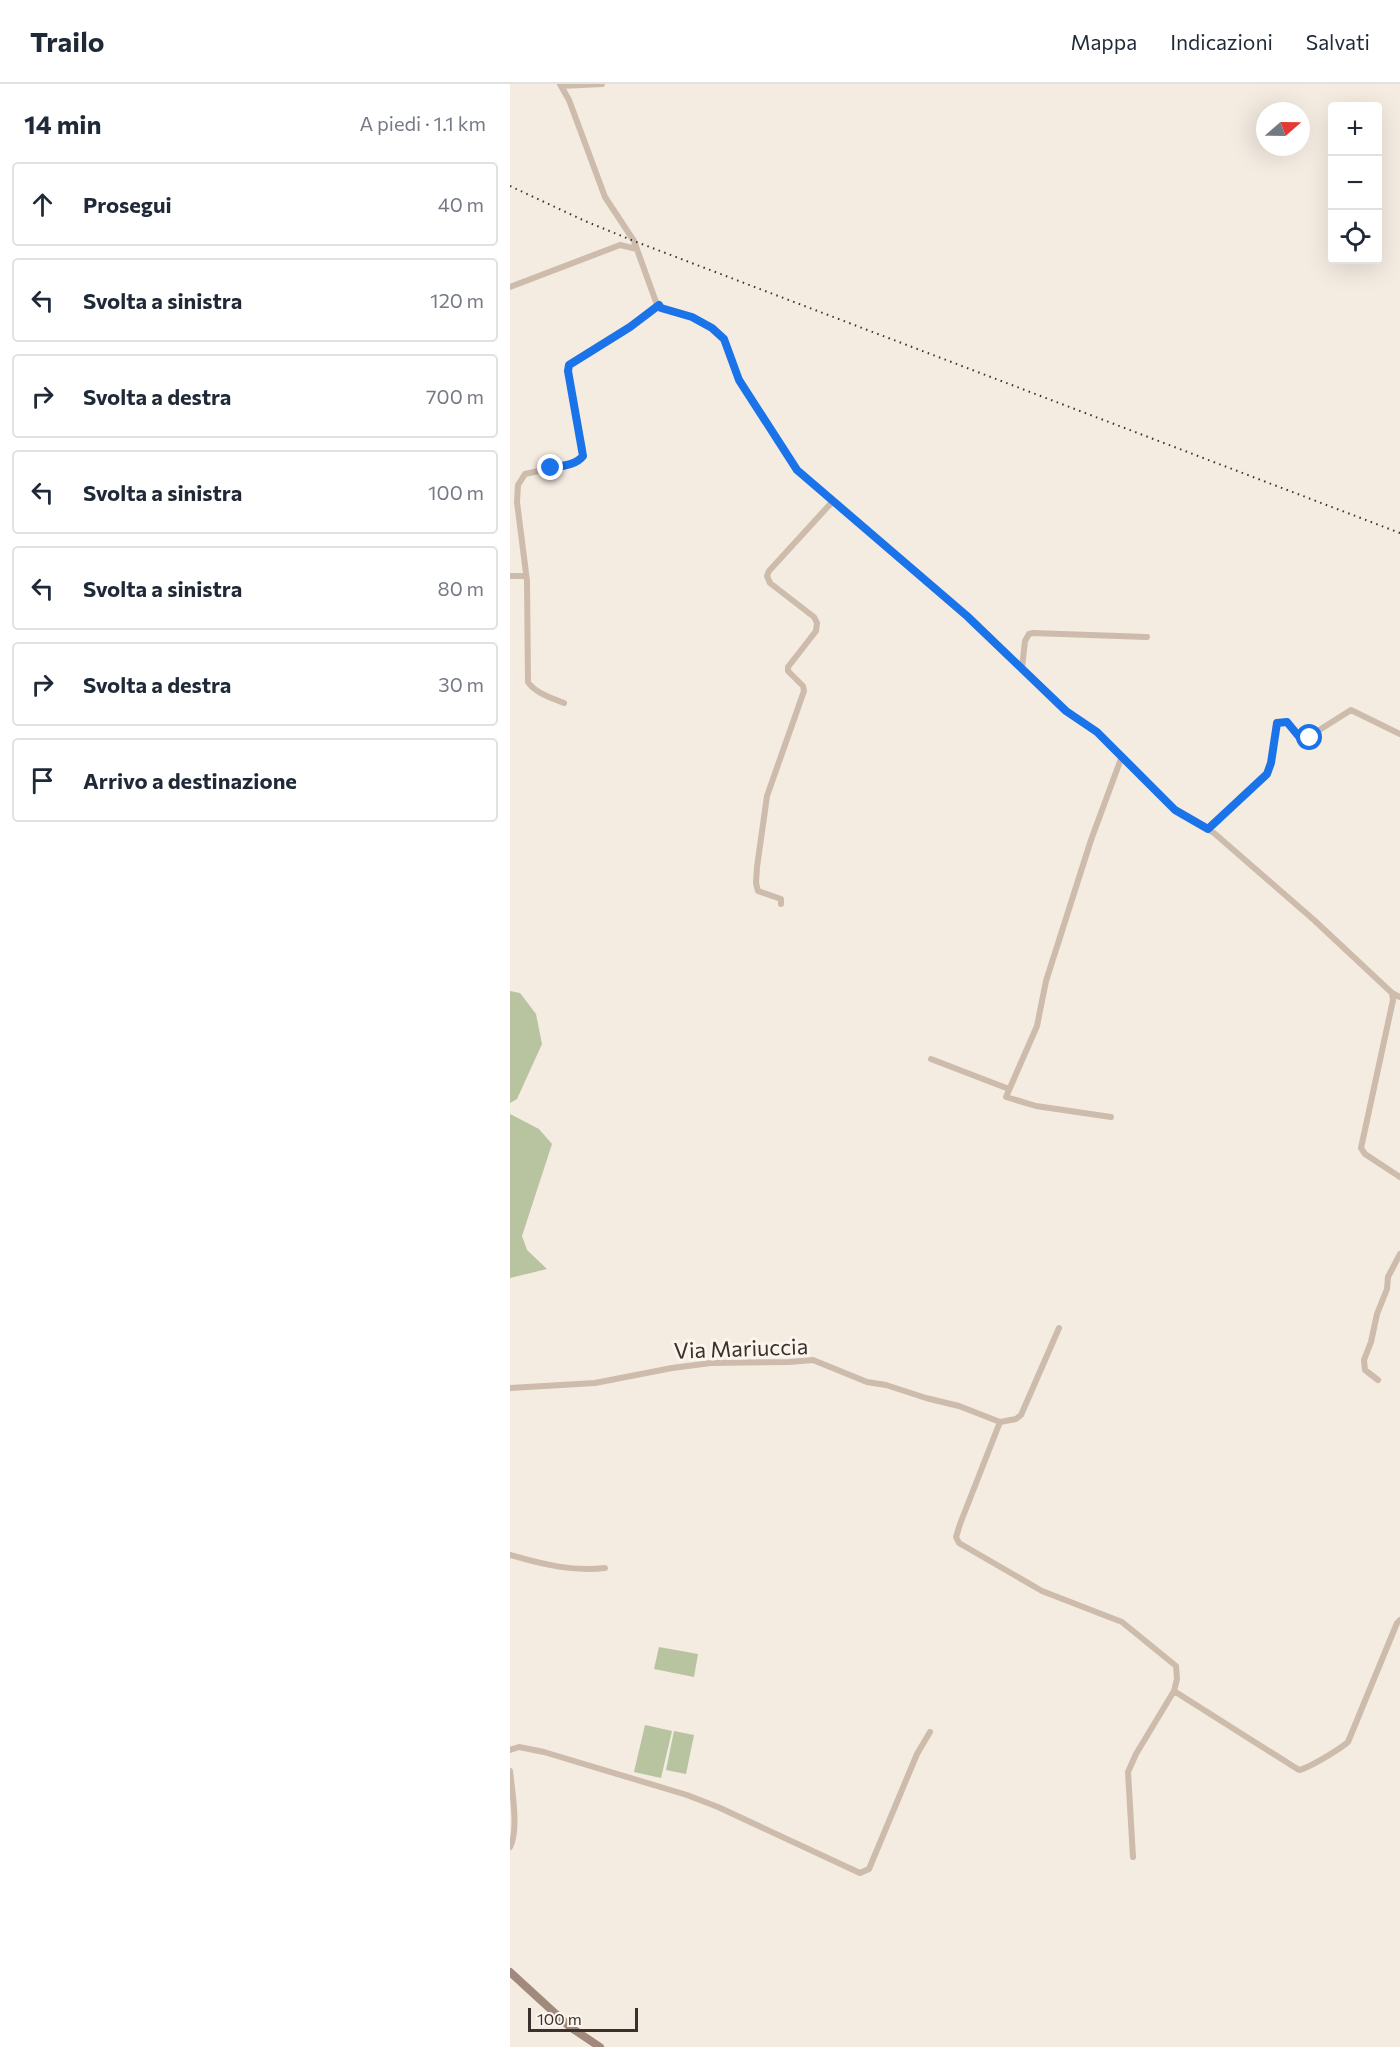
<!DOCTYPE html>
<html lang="it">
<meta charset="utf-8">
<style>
body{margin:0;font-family:Commissioner,sans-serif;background:#f6f6f7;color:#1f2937}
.controls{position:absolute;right:18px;top:18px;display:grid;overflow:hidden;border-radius:6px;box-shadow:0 6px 24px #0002}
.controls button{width:54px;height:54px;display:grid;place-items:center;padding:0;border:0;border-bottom:2px solid #e0e1e3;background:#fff;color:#1f2937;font:30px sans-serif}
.compass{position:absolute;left:746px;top:18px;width:54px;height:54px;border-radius:50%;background:#fff;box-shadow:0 6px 24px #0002;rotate:70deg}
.scale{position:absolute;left:18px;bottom:15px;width:110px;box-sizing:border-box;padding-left:6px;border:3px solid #3b302b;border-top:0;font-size:16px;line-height:21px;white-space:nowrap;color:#3b302b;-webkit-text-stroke:4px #fbf5ee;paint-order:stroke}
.stop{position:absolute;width:18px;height:18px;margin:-14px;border:4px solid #1a73e8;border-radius:50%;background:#fff}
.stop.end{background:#1a73e8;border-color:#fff;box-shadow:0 2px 6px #0008}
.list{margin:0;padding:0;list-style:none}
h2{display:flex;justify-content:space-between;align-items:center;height:78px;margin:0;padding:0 24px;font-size:26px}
h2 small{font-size:20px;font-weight:400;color:#747a83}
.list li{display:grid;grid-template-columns:39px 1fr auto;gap:18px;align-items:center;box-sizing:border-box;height:84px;margin:0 12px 12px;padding:0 12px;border:2px solid #e0e1e3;border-radius:6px}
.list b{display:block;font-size:22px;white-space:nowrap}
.list em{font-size:20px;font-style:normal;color:#747a83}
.icon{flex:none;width:33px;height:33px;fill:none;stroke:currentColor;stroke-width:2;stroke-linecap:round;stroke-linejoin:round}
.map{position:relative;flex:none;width:890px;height:1963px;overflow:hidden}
header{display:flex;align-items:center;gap:36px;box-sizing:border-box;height:84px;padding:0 30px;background:#fff;border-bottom:2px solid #e0e1e3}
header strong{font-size:28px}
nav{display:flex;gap:33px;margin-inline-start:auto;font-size:21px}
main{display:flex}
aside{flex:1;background:#fff}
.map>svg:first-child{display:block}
.green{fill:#b8c4a0}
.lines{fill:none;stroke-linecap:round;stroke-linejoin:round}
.street{stroke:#cdbbac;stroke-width:6}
.secondary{stroke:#a18a7d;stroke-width:8}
.rail{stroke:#3b302b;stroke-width:2;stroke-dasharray:1.5 4.5;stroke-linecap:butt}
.route{stroke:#1a73e8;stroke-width:8}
.labels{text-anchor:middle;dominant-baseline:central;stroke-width:6;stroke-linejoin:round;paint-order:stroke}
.street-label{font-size:22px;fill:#3b302b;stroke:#fbf5ee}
</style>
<header>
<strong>Trailo</strong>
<nav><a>Mappa</a><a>Indicazioni</a><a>Salvati</a></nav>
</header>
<main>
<aside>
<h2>14 min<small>A piedi · 1.1 km</small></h2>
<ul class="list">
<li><svg class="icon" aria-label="ahead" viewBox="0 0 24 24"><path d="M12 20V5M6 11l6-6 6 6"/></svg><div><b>Prosegui</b></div><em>40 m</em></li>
<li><svg class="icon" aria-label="left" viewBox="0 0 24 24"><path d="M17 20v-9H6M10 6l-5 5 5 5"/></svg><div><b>Svolta a sinistra</b></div><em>120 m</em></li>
<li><svg class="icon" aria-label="right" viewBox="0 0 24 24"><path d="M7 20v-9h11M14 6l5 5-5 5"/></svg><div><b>Svolta a destra</b></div><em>700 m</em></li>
<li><svg class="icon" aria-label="left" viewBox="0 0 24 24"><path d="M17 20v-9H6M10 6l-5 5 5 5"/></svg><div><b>Svolta a sinistra</b></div><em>100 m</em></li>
<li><svg class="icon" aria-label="left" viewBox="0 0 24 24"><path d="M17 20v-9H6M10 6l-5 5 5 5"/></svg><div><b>Svolta a sinistra</b></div><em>80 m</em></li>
<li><svg class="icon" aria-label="right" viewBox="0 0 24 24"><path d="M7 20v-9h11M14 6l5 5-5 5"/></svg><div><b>Svolta a destra</b></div><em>30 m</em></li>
<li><svg class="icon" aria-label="arrive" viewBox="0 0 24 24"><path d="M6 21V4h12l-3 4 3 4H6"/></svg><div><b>Arrivo a destinazione</b></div></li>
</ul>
</aside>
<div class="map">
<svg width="890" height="1963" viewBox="0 0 890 1963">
<rect width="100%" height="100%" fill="#f4ebe1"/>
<path class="green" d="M0,907L10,909L26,930L32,960L7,1015L0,1019Z
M0,1030L29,1045L42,1060L12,1152L17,1166L37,1185L0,1194Z
M149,1563L188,1570L184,1593L144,1585Z
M135,1641L162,1647L151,1694L124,1688Z
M164,1647L184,1651L176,1690L156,1686Z"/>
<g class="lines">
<path class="street" d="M50,0L59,16L95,113L124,157L146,218L151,224L174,230L193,239L208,249L214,255L229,296L287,386L457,533L556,627L587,648L665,726L704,749L804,836L882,909L890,913
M51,2L92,0
M0,203L110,161L127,165
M0,492H16
M512,584L515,557L519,550L523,549L637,553
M54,619C42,614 25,609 18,598L17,497L7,418L8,401L15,390L61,380L72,374L73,366L58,287L59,281L135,233L149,221
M697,745L757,690L761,679L767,639L777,638L791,655H795L841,626L890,650
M271,820V815L248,807L246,799L247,783L257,712L294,607L293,602L278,587V583L306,547L307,539L304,533L260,499L257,492L259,487L323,417
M882,909L883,916L851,1064L855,1070L890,1093
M421,975L499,1005
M601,1033L526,1022L496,1013L527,942L536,897L581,756L612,672
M868,1296L855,1286L854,1276L861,1258L867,1230L877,1205L878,1193L890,1170
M0,1304L85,1299L162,1284L201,1279L279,1278L303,1276L357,1298L376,1301L416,1314L449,1322L490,1338L506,1335L511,1331L549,1244
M490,1338L450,1440L446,1453L449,1459L532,1507L612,1538L666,1582L667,1595L664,1607L789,1686C799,1684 830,1665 838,1658L887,1539L890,1536
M0,1471C31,1480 63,1488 95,1484
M0,1666L9,1663L34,1668L177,1711L208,1723L350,1789L359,1785L407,1670L420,1648
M0,1687C2,1706 9,1747 0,1763
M623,1773L618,1688L626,1670L664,1607"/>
<path class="secondary" d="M0,1888L60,1943L90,1963"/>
<path class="rail" d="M0,102L75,137L124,157L890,449"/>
</g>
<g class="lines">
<path class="route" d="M41,384C52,382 66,381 73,372L58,287L59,281L120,243L149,221L151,224L182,233L202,244L214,255L229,296L287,386L457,532L556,627L587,648L665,726L698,745L757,690L761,679L767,639L777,638L791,655L800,654"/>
</g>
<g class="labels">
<g class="street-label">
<text transform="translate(231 1264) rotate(-2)">Via Mariuccia</text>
</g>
</g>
</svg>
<div class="controls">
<button>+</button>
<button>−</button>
<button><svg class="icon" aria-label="locate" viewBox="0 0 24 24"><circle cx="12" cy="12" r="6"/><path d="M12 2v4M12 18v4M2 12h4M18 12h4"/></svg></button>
</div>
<svg class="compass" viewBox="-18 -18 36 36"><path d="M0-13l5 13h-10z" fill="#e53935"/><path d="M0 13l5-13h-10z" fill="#747a83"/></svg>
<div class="scale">100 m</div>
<div class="stop" style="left:800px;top:654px"></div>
<div class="stop end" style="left:41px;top:384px"></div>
</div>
</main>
